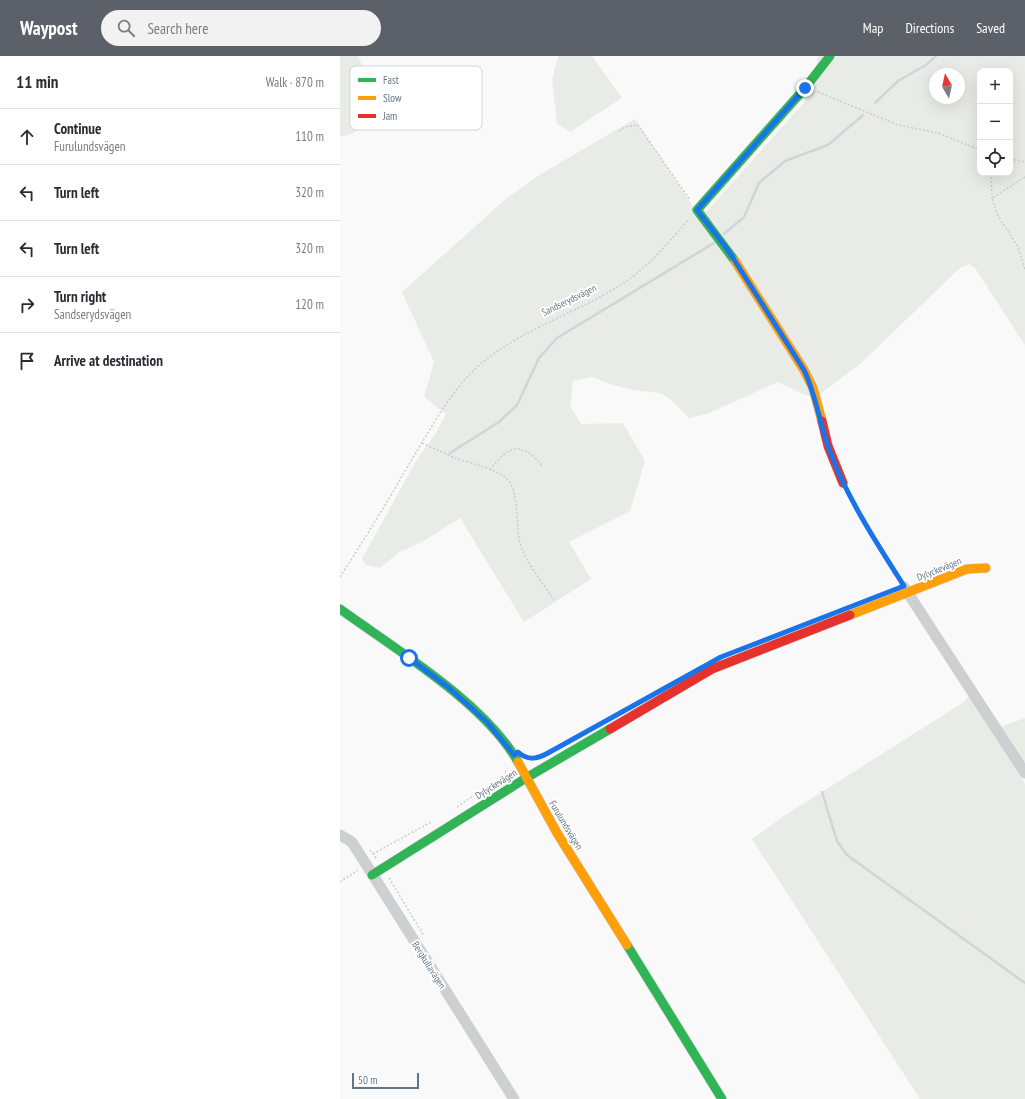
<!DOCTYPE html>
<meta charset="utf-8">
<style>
body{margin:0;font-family:"PT Sans Narrow",sans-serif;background:#f2f2f3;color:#2b2b33}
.controls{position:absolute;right:12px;top:12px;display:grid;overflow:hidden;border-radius:8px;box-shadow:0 4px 16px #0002}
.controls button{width:36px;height:36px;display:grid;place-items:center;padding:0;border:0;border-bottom:1px solid #e1e1e2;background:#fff;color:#2b2b33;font:20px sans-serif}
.compass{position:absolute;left:589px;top:12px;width:36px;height:36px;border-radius:50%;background:#fff;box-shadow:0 4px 16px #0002;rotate:351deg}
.scale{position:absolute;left:12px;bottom:10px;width:67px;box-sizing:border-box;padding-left:4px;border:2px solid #657683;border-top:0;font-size:11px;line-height:14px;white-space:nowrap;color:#657683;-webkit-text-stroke:3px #fff;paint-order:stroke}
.stop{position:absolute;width:12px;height:12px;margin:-9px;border:3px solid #1a73e8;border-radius:50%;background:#fff}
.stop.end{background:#1a73e8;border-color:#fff;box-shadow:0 1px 4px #0008}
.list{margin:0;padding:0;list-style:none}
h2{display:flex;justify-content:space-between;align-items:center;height:52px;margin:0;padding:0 16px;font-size:17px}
h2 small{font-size:13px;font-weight:400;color:#7c7c81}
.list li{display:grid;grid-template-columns:26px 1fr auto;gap:12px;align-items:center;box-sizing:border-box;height:56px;padding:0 16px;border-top:1px solid #e1e1e2}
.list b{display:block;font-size:15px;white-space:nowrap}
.list p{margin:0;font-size:13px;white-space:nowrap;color:#7c7c81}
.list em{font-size:13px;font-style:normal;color:#7c7c81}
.icon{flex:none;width:22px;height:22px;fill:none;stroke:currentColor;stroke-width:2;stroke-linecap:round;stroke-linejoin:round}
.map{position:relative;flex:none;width:685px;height:1043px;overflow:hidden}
header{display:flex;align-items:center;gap:24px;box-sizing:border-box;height:56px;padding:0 20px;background:#5c6169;color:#fff}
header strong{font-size:19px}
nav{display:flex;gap:22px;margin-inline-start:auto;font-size:14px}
.search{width:280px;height:36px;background:#f2f2f3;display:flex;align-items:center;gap:10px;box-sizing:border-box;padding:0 14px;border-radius:22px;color:#7c7c81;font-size:15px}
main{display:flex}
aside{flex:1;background:#fff}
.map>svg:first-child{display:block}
.green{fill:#e8ebe6;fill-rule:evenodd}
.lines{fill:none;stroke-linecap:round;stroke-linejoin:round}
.stream{stroke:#ced6d9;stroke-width:2.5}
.fast-casing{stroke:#d5d6d7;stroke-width:10}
.slow-casing{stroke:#d5d6d7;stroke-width:10}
.jam-casing{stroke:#d5d6d7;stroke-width:10}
.path{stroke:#cbcccd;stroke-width:1.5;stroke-dasharray:2 2;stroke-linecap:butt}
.street{stroke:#cecfd0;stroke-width:11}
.fast{stroke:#30b455;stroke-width:9}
.slow{stroke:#ff9f0a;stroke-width:9}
.jam{stroke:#e5322d;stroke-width:9}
.route{stroke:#1a73e8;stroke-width:5}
.labels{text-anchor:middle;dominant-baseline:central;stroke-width:4;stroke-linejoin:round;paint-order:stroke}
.street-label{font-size:10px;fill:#657683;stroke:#fff}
.key{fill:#fff;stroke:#d1d6da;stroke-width:1}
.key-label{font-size:11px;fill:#657683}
</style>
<header>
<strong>Waypost</strong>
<div class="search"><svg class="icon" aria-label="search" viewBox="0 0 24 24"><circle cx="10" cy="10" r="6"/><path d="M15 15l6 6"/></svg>Search here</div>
<nav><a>Map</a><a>Directions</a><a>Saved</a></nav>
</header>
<main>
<aside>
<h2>11 min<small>Walk · 870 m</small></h2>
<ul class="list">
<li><svg class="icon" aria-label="ahead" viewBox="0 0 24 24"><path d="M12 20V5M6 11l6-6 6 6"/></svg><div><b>Continue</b><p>Furulundsvägen</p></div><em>110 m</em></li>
<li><svg class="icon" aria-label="left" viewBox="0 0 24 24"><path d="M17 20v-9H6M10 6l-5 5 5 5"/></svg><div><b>Turn left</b></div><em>320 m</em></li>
<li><svg class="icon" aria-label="left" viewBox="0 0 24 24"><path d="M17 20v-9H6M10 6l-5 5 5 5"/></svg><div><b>Turn left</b></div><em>320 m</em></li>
<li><svg class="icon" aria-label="right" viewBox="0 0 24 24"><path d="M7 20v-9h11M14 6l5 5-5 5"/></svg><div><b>Turn right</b><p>Sandserydsvägen</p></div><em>120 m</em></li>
<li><svg class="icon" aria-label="arrive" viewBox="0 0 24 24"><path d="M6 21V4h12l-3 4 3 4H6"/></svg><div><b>Arrive at destination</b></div></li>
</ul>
</aside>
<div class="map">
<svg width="685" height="1043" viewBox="0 0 685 1043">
<rect width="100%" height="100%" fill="#f9f9f9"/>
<path class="green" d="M0,0H18C26,17 37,51 24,69C20,76 8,79 0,81Z
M218,0H252L282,42L230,76L217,68L212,24Z
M478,0H685V289L635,212L629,208L620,212L521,307L476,341L468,340L438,326L367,358L349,362L330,343L320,337L293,334L272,329L253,321L233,325L230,350L241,368L283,367L305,405L290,455L229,486L251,523L184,566L120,462L85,484L58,497L40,512L26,509L22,503L76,405L94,380L106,358L84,341L94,306L62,236L167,142L201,118L295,63L352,149L366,156L470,40ZM640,15H670V117H640ZM595,18H619V42H595Z
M630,639L685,728V1043H580L412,783L444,760L624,646Z
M685,662V706H683L660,671Z"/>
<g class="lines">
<path class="stream" d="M535,47L558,25L586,9L596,0
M384,178L404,161L419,127L445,105L488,89L523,59
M110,397L159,366L177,349L199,302L217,282L374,187
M482,736L497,785L507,799L685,927"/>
<defs>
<path id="fast" d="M395,205L357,154L465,32L490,0
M0,553C55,593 145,647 178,706
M32,819L186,722L270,673
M287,889L382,1043"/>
<path id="slow" d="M395,205L464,314L473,332L482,365
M510,559L627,513L646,512
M178,706L217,777L287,889"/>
<path id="jam" d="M482,365L488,390L503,427
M270,673L372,613L510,559"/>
</defs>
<use href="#fast" class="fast-casing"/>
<use href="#slow" class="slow-casing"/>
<use href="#jam" class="jam-casing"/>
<path class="path" d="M478,36L558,69L598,77L640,94
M279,75L285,71L298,69L350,144
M670,103L685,106
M651,117L652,142
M685,121L652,142L657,158L678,191L685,214
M82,387C93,392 104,397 115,402C132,408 152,411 166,422C179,432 176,466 179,483C184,505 202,525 214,544
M150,414C168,389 182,384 203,411
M509,438L559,523
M0,521C21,488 43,454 62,420C82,388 106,341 133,315C175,275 231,260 279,230C307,213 328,187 349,163
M117,751L164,719L167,712
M30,794L36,802
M33,798L91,766
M49,822L84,880
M0,826L18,814"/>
<path class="street" d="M564,531L685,717
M0,779L12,786L174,1043"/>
<use href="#fast" class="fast"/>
<use href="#slow" class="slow"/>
<use href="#jam" class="jam"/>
</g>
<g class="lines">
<path class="route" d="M69,602L108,631L147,666L174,699L178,696C188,705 197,703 208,697L381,601L564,530C537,488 504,437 488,390C479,365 476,339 464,314L388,194L357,154L465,32"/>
</g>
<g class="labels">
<g class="street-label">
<text transform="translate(229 244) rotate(-26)">Sandserydsvägen</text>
<text transform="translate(599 513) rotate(-22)">Dylyckevägen</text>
<text transform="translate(156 728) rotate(-32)">Dylyckevägen</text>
<text transform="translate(226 769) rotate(59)">Furulundsvägen</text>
<text transform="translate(89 909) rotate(58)">Bergkullavägen</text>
</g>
</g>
<rect x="10" y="10" width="132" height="64" rx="6" class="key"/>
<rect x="18" y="22" width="18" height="4" fill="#30b455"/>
<rect x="18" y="40" width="18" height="4" fill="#ff9f0a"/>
<rect x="18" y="58" width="18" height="4" fill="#e5322d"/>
<g class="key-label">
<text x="43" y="28">Fast</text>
<text x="43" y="46">Slow</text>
<text x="43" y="64">Jam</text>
</g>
</svg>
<div class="controls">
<button>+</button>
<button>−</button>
<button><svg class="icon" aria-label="locate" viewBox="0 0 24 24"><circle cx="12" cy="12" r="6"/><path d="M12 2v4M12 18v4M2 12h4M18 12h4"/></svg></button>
</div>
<svg class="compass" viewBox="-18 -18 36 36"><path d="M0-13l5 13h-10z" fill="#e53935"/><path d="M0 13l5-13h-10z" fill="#7c7c81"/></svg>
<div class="scale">50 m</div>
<div class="stop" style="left:69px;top:602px"></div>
<div class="stop end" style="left:465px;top:32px"></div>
</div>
</main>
